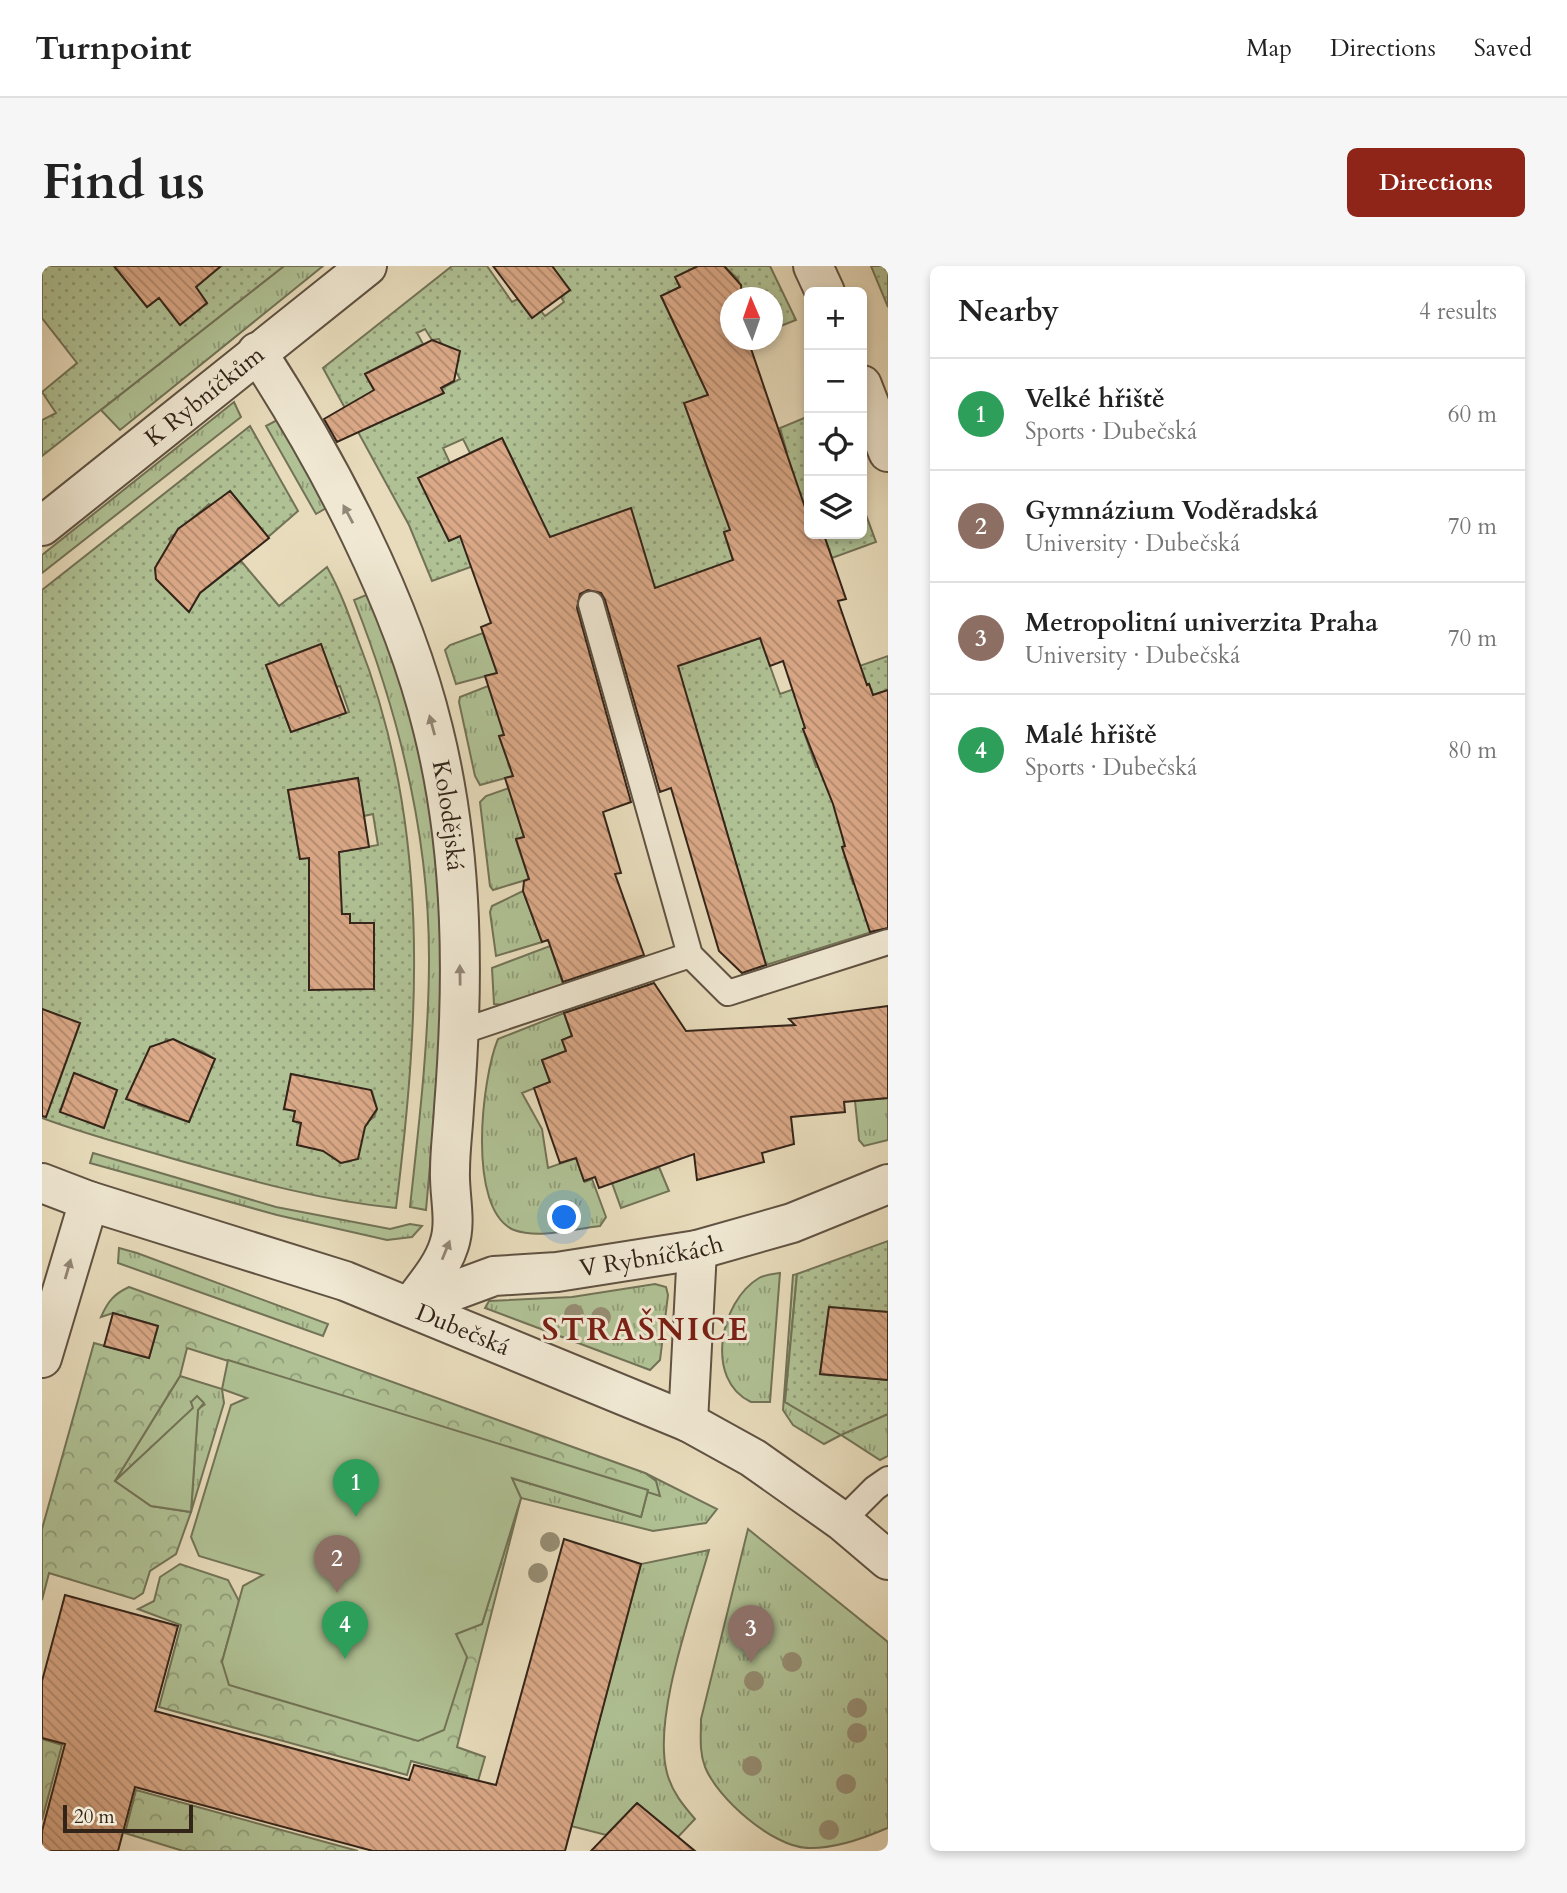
<!DOCTYPE html>
<meta charset="utf-8">
<style>
body{margin:0;font-family:Cardo,serif;background:#f6f6f6;color:#222}
.controls{position:absolute;right:21px;top:21px;display:grid;overflow:hidden;border-radius:10px;box-shadow:0 4px 10px #0003}
.controls button{width:63px;height:63px;display:grid;place-items:center;padding:0;border:0;border-bottom:2px solid #e0e0e0;background:#fff;color:#222;font:35px sans-serif}
.compass{position:absolute;left:678px;top:21px;width:63px;height:63px;border-radius:50%;background:#fff;box-shadow:0 4px 10px #0003;rotate:358deg}
.scale{position:absolute;left:21px;bottom:18px;width:130px;box-sizing:border-box;padding-left:7px;border:4px solid #332419;border-top:0;font-size:19px;line-height:24px;white-space:nowrap;color:#332419;-webkit-text-stroke:5px #f0e8d3;paint-order:stroke}
.you{position:absolute;left:523px;top:952px;width:24px;height:24px;margin:-18px;border:5px solid #fff;border-radius:50%;background:#1a73e8;box-shadow:0 0 0 10px #1a73e833}
.badge{display:grid;place-items:center;width:46px;height:46px;border-radius:50%;background:#8f2418;color:#fff;font-size:23px;font-weight:700}
.pin{position:absolute;translate:-50% -58px;filter:drop-shadow(0 2px 4px #0008)}
.pin::after{content:'';position:absolute;top:37px;width:24px;height:21px;background:inherit;clip-path:polygon(0 0,100% 0,50% 100%)}
.list{margin:0;padding:0;list-style:none}
h2{display:flex;justify-content:space-between;align-items:center;height:91px;margin:0;padding:0 28px;font-size:30px}
h2 small{font-size:23px;font-weight:400;color:#767676}
.list li{display:grid;grid-template-columns:46px 1fr auto;gap:21px;align-items:center;box-sizing:border-box;height:112px;padding:0 28px;border-top:2px solid #e0e0e0}
.list b{display:block;font-size:26px;white-space:nowrap}
.list p{margin:0;font-size:23px;white-space:nowrap;color:#767676}
.list em{font-size:23px;font-style:normal;color:#767676}
.icon{flex:none;width:38px;height:38px;fill:none;stroke:currentColor;stroke-width:2;stroke-linecap:round;stroke-linejoin:round}
.map{position:relative;flex:none;width:846px;height:1585px;overflow:hidden;border-radius:10px}
header{display:flex;align-items:center;gap:42px;box-sizing:border-box;height:98px;padding:0 35px;background:#fff;border-bottom:2px solid #e0e0e0}
header strong{font-size:33px}
nav{display:flex;gap:38px;margin-inline-start:auto;font-size:24px}
.intro{display:flex;align-items:center;justify-content:space-between;box-sizing:border-box;height:168px;padding:0 42px}
h1{margin:0;font-size:49px}
.button{padding:18px 32px;border-radius:10px;background:#8f2418;color:#fff;font-size:24px;font-weight:700}
main{display:flex;gap:42px;padding:0 42px}
aside{flex:1;background:#fff;border-radius:10px;box-shadow:0 4px 10px #0003}
.map>svg:first-child{display:block}
.grass{fill:url(#grass-tufts);stroke:#727357;stroke-width:2}
.forest{fill:url(#forest-crowns);stroke:#727357;stroke-width:2}
.garden{fill:url(#garden-dots);stroke:#727357;stroke-width:2;fill-rule:evenodd}
.pitch{fill:#b0c295;stroke:#727357;stroke-width:2}
.building{fill:url(#building-back-hatch);stroke:#332419;stroke-width:2}
.lines{fill:none;stroke-linecap:round;stroke-linejoin:round}
.service-casing{stroke:#605242;stroke-width:28}
.minor-casing{stroke:#605242;stroke-width:42}
.tertiary-casing{stroke:#605242;stroke-width:42}
.service{stroke:#f0e8d3;stroke-width:24}
.minor{stroke:#f0e8d3;stroke-width:38}
.tertiary{stroke:#f0e8d3;stroke-width:38}
.tree{fill:#968d73}
.oneway{fill:#928676}
.labels{text-anchor:middle;dominant-baseline:central;stroke-width:6;stroke-linejoin:round;paint-order:stroke}
.street-label{font-size:24px;fill:#332419;stroke:#f0e8d3}
.district-label{font-size:32px;font-weight:bold;letter-spacing:2px;fill:#7a1f14;stroke:#f0e8d3}
</style>
<header>
<strong>Turnpoint</strong>
<nav><a>Map</a><a>Directions</a><a>Saved</a></nav>
</header>
<div class="intro"><h1>Find us</h1><a class="button">Directions</a></div>
<main>
<div class="map">
<svg width="846" height="1585" viewBox="0 0 846 1585">
<defs>
<pattern id="grass-tufts" width="24" height="20" patternUnits="userSpaceOnUse" patternTransform="scale(1.75)"><rect width="24" height="20" fill="#b0c295"/><path d="M3 7l-1-3M5 7V3M7 7l1-3M15 17l-1-3M17 17v-4M19 17l1-3" fill="none" stroke="#909d79"/></pattern>
<pattern id="forest-crowns" width="20" height="18" patternUnits="userSpaceOnUse" patternTransform="scale(1.75)"><rect width="20" height="18" fill="#b0c295"/><path d="M2 6a3 3 0 1 1 6 0M12 15a3 3 0 1 1 6 0" fill="none" stroke="#909d79"/></pattern>
<pattern id="garden-dots" width="8" height="8" patternUnits="userSpaceOnUse" patternTransform="scale(1.75)"><rect width="8" height="8" fill="#b0c295"/><path d="M2 2h.1M6 6h.1" fill="none" stroke="#909d79" stroke-width="1.8" stroke-linecap="round"/></pattern>
<pattern id="building-back-hatch" width="6" height="6" patternUnits="userSpaceOnUse" patternTransform="scale(1.75)"><rect width="6" height="6" fill="#dba988"/><path d="M-1 5l2 2M0 0l6 6M5-1l2 2" fill="none" stroke="#b2896e"/></pattern>
</defs>
<rect width="100%" height="100%" fill="#e8dcbc"/>
<filter id="stains"><feTurbulence type="fractalNoise" baseFrequency=".00286" numOctaves="4"/><feColorMatrix values="0 0 0 0 .2 0 0 0 0 .09 0 0 0 0 .02 0 0 0 .5 -.17"/></filter>
<radialGradient id="worn" r=".72"><stop offset=".6" stop-color="#630" stop-opacity="0"/><stop offset="1" stop-color="#630" stop-opacity=".3"/></radialGradient>
<path class="grass" d="M242,0H281L78,164L59,144Z
M192,136L199,151L0,307V289Z
M237,153L286,241L274,248L224,160Z
M329,327L368,437L390,547L401,652L400,765L384,944L368,941C377,858 387,775 387,692C387,569 357,448 312,334Z
M441,367L455,407L414,418L403,384L408,379Z
M446,420L465,468L457,470L471,510L438,519L433,510L417,436L418,431Z
M467,522L482,571L474,574L487,613L451,624L448,620L438,536L444,530Z
M481,625L500,676L454,690L448,646L450,640Z
M508,680L521,718L461,739L452,738L450,702Z
M522,747L530,770L520,774L524,785L500,794L508,816L480,827L500,863L506,902L534,892L543,916L550,913L564,951L558,960C532,963 497,973 472,964C424,944 440,811 456,773Z
M846,832V874L822,880L817,874L813,835Z
M51,887L234,941L348,963L368,958L380,960L370,971L345,974L235,949L48,897Z
M617,901L627,925L579,942L570,917Z
M77,982L95,987L286,1058L281,1070L76,997Z
M738,1007L728,1136H709C662,1114 678,1035 717,1012C722,1009 731,1008 738,1007Z
M755,1008L743,1136L799,1169L846,1148V1190L838,1194L799,1169L782,1178L751,1159L741,1144L751,1009Z
M613,1018L624,1021L626,1029L618,1094L608,1104L443,1042L447,1035L530,1031Z
M138,1110L180,1123L182,1137L149,1246L156,1143L162,1139L149,1136L152,1142L73,1215Z
M603,1207L675,1243L664,1257L611,1265L479,1232L469,1212L599,1251L606,1224L617,1229L614,1215Z
M706,1263L846,1376V1562L843,1563C820,1573 790,1583 765,1582C730,1580 676,1533 663,1501C657,1485 659,1470 659,1453Z
M667,1284C651,1342 610,1451 625,1507C630,1526 641,1539 653,1553L636,1571L595,1537L564,1569L529,1560L599,1298Z"/>
<path class="forest" d="M87,1021L603,1207L614,1215L618,1230L145,1082L138,1110L73,1215L109,1240L149,1246L134,1288L108,1305L101,1327L92,1333L7,1307L0,1334V1263L52,1077L107,1092L116,1060L71,1047L59,1051C66,1035 72,1028 87,1021Z
M479,1232L415,1481L443,1491L432,1529L422,1526L425,1510L369,1495L365,1509L117,1441L139,1359L96,1343L112,1335L118,1311L138,1298L186,1314L197,1335L180,1396L414,1368L440,1358Z
M0,1473L20,1479L0,1554Z
M94,1524L316,1585H141L83,1567Z"/>
<path class="garden" d="M0,0H72L105,41L121,28L134,44L130,48L137,57L165,37L154,21L179,0H242L0,190V154L14,147L0,126L35,97L0,52Z
M410,0H445L470,36L476,33L490,51L499,45L503,50L522,36L519,31L528,24L510,0H656L634,12L638,21L619,30L638,71L704,74L655,93L669,128L643,137L668,210L744,183L738,162L767,150V251L762,239L682,267L691,294L676,386L718,372L738,428L846,390V424L831,429L827,418L809,425L761,463L774,501L846,494L800,569L803,580L800,581L811,618H814L846,661L724,699L589,243L390,315L367,259L281,102ZM383,63L390,74L397,73L418,113L348,149L323,108L381,78L375,67ZM460,172L490,234L407,275L377,212L408,197L401,182L421,173L428,187Z
M682,0H728L754,54L731,63L730,32L700,31L696,13Z
M829,0H846V41Z
M208,160L256,245L226,271L188,225L170,240L167,238L127,273L132,281C120,290 110,298 115,314L147,345L158,327L199,295L237,340L285,301C298,324 307,349 316,374C389,559 378,749 354,942C281,935 210,915 139,895C92,881 45,869 0,852V820L14,824L38,757L0,743V324ZM279,378L291,422L298,420L307,446L249,466L224,399ZM315,512L322,550L331,548L336,579L258,593L246,524ZM300,648H308V657L332,723H267V658ZM124,773L160,785L172,793L147,856L96,839ZM32,807L75,824L61,862L18,845ZM249,808L330,825L335,843L332,851L323,858L309,895L298,897L285,885L255,879L259,857L251,855L253,845L242,843Z
M820,238L834,276L790,292L780,268H820Z
M846,975V1046L787,1041L778,1108L845,1114L846,1106V1148L799,1169L743,1136L755,1008Z"/>
<path class="pitch" d="M186,1094L606,1224L599,1251L470,1212L479,1232L440,1358L414,1368L425,1391L402,1464L376,1475L187,1419L180,1396L201,1320L221,1309L157,1290L149,1271L189,1139L205,1132L180,1123Z
M155,1130L162,1137L156,1144L149,1246L109,1240L73,1215L151,1142L149,1136Z"/>
<path class="building" d="M72,0H179L154,21L165,37L138,59L117,32L105,41Z
M451,0H510L528,24L490,52Z
M656,0H682L699,19L700,32H689V74H706L767,253V268H780L783,272L804,333L796,335L825,419L827,418L831,429L846,424V662L828,666L800,581L803,580L791,538L761,463L763,462L741,395L728,400L718,372L636,400L724,699L700,707L677,685L629,522L618,526L563,334L559,327L546,324L538,328L535,342L589,536L561,546L579,607L573,608L602,689L521,716L506,674L500,676L481,625L482,615L487,613L474,573L482,571L463,512L471,510L457,470L462,469L443,410L455,407L439,361L449,357L418,270L407,275L376,212L460,172L508,271L589,242L613,322L691,294L682,266L688,264L642,137L666,129L619,30L638,21L633,11Z
M390,74L418,85L412,115L399,122L402,127L295,176L282,153L332,124L323,108Z
M188,225L227,272L158,327L147,346L114,313L113,302L136,263Z
M279,378L304,447L249,466L224,399Z
M316,512L327,581L297,586L300,648H308V657H332V723L267,724V592L258,593L246,524Z
M612,717L644,765L753,759L747,753L846,740V832L802,836L803,846L749,851L752,878L720,887L722,896L655,914L652,888L557,922L553,911L542,915L534,892L518,897L492,822L508,816L500,794L524,785L520,774L530,770L522,747Z
M0,743L38,757L4,851L0,850Z
M131,773L173,793L147,856L84,833L108,781Z
M32,807L75,824L62,862L18,846Z
M249,808L329,824L335,843L323,861L316,893L299,897L281,885L255,879L259,857L251,855L253,845L242,843Z
M787,1041L846,1046V1114L778,1108Z
M71,1047L116,1060L107,1092L62,1080Z
M522,1273L599,1298L523,1585H331L93,1521L76,1585H0V1565L23,1478L0,1472V1415L23,1329L136,1360L113,1445L367,1514L372,1499L454,1519Z
M595,1537L653,1585H549Z"/>
<g class="lines">
<defs>
<path id="service" d="M549,338L648,689
M418,766L648,689L686,727L846,676
M800,1255L833,1222L846,1213"/>
<g id="minor">
<path d="M771,0L783,26"/>
<path id="s1" d="M215,86C287,197 360,335 391,463C422,587 422,716 412,842C411,863 408,884 408,905C407,929 415,956 407,979C400,1002 381,1022 368,1041"/>
<path d="M820,119L846,186"/>
<path id="s2" d="M0,917L47,935L303,1015L646,1156L711,1192L800,1255L846,1294"/>
<path id="s3" d="M368,1041L452,1010L515,1006L655,984L750,957L846,918"/>
<path d="M0,1092L47,935"/>
<path d="M646,1156L655,984"/>
</g>
<g id="tertiary">
<path id="s4" d="M0,260L325,0"/>
</g>
</defs>
<use href="#service" class="service-casing"/>
<use href="#minor" class="minor-casing"/>
<use href="#tertiary" class="tertiary-casing"/>
<use href="#service" class="service"/>
<use href="#minor" class="minor"/>
<use href="#tertiary" class="tertiary"/>
</g>
<g class="tree">
<circle cx="532" cy="1048" r="10"/>
<circle cx="559" cy="1051" r="10"/>
<circle cx="508" cy="1276" r="10"/>
<circle cx="496" cy="1307" r="10"/>
<circle cx="750" cy="1396" r="10"/>
<circle cx="712" cy="1415" r="10"/>
<circle cx="815" cy="1442" r="10"/>
<circle cx="815" cy="1467" r="10"/>
<circle cx="710" cy="1500" r="10"/>
<circle cx="804" cy="1518" r="10"/>
<circle cx="787" cy="1564" r="10"/>
</g>
<defs><path id="oneway-solid" d="M-6-.8H1V-3.2L6.5 0L1 3.2V.8H-6Z" transform="scale(1.75)"/></defs>
<g class="oneway">
<use href="#oneway-solid" transform="translate(306 248) rotate(-118)"/>
<use href="#oneway-solid" transform="translate(390 459) rotate(-105)"/>
<use href="#oneway-solid" transform="translate(418 709) rotate(-91)"/>
<use href="#oneway-solid" transform="translate(404 984) rotate(-68)"/>
<use href="#oneway-solid" transform="translate(26 1003) rotate(-74)"/>
</g>
<g class="labels">
<g class="street-label">
<text stroke="none"><textPath href="#s4" startOffset="208">K Rybníčkům</textPath></text>
<text stroke="none"><textPath href="#s1" startOffset="506">Kolodějská</textPath></text>
<text stroke="none"><textPath href="#s3" startOffset="248">V Rybníčkách</textPath></text>
<text stroke="none"><textPath href="#s2" startOffset="446">Dubečská</textPath></text>
</g>
<g class="district-label">
<text x="604" y="1064">STRAŠNICE</text>
</g>
</g>
<rect width="100%" height="100%" filter="url(#stains)"/>
<rect width="100%" height="100%" fill="url(#worn)"/>
</svg>
<div class="controls">
<button>+</button>
<button>−</button>
<button><svg class="icon" aria-label="locate" viewBox="0 0 24 24"><circle cx="12" cy="12" r="6"/><path d="M12 2v4M12 18v4M2 12h4M18 12h4"/></svg></button>
<button><svg class="icon" aria-label="layers" viewBox="0 0 24 24"><path d="M12 4l9 5-9 5-9-5zM3 14l9 5 9-5"/></svg></button>
</div>
<svg class="compass" viewBox="-18 -18 36 36"><path d="M0-13l5 13h-10z" fill="#e53935"/><path d="M0 13l5-13h-10z" fill="#767676"/></svg>
<div class="scale">20 m</div>
<div class="you"></div>
<div class="pin badge" style="left:314px;top:1251px;background:#2e9e5b">1</div>
<div class="pin badge" style="left:295px;top:1327px;background:#8d6e63">2</div>
<div class="pin badge" style="left:709px;top:1397px;background:#8d6e63">3</div>
<div class="pin badge" style="left:303px;top:1393px;background:#2e9e5b">4</div>
</div>
<aside>
<h2>Nearby<small>4 results</small></h2>
<ul class="list">
<li><span class="badge" style="background:#2e9e5b">1</span><div><b>Velké hřiště</b><p>Sports · Dubečská</p></div><em>60 m</em></li>
<li><span class="badge" style="background:#8d6e63">2</span><div><b>Gymnázium Voděradská</b><p>University · Dubečská</p></div><em>70 m</em></li>
<li><span class="badge" style="background:#8d6e63">3</span><div><b>Metropolitní univerzita Praha</b><p>University · Dubečská</p></div><em>70 m</em></li>
<li><span class="badge" style="background:#2e9e5b">4</span><div><b>Malé hřiště</b><p>Sports · Dubečská</p></div><em>80 m</em></li>
</ul>
</aside>
</main>
